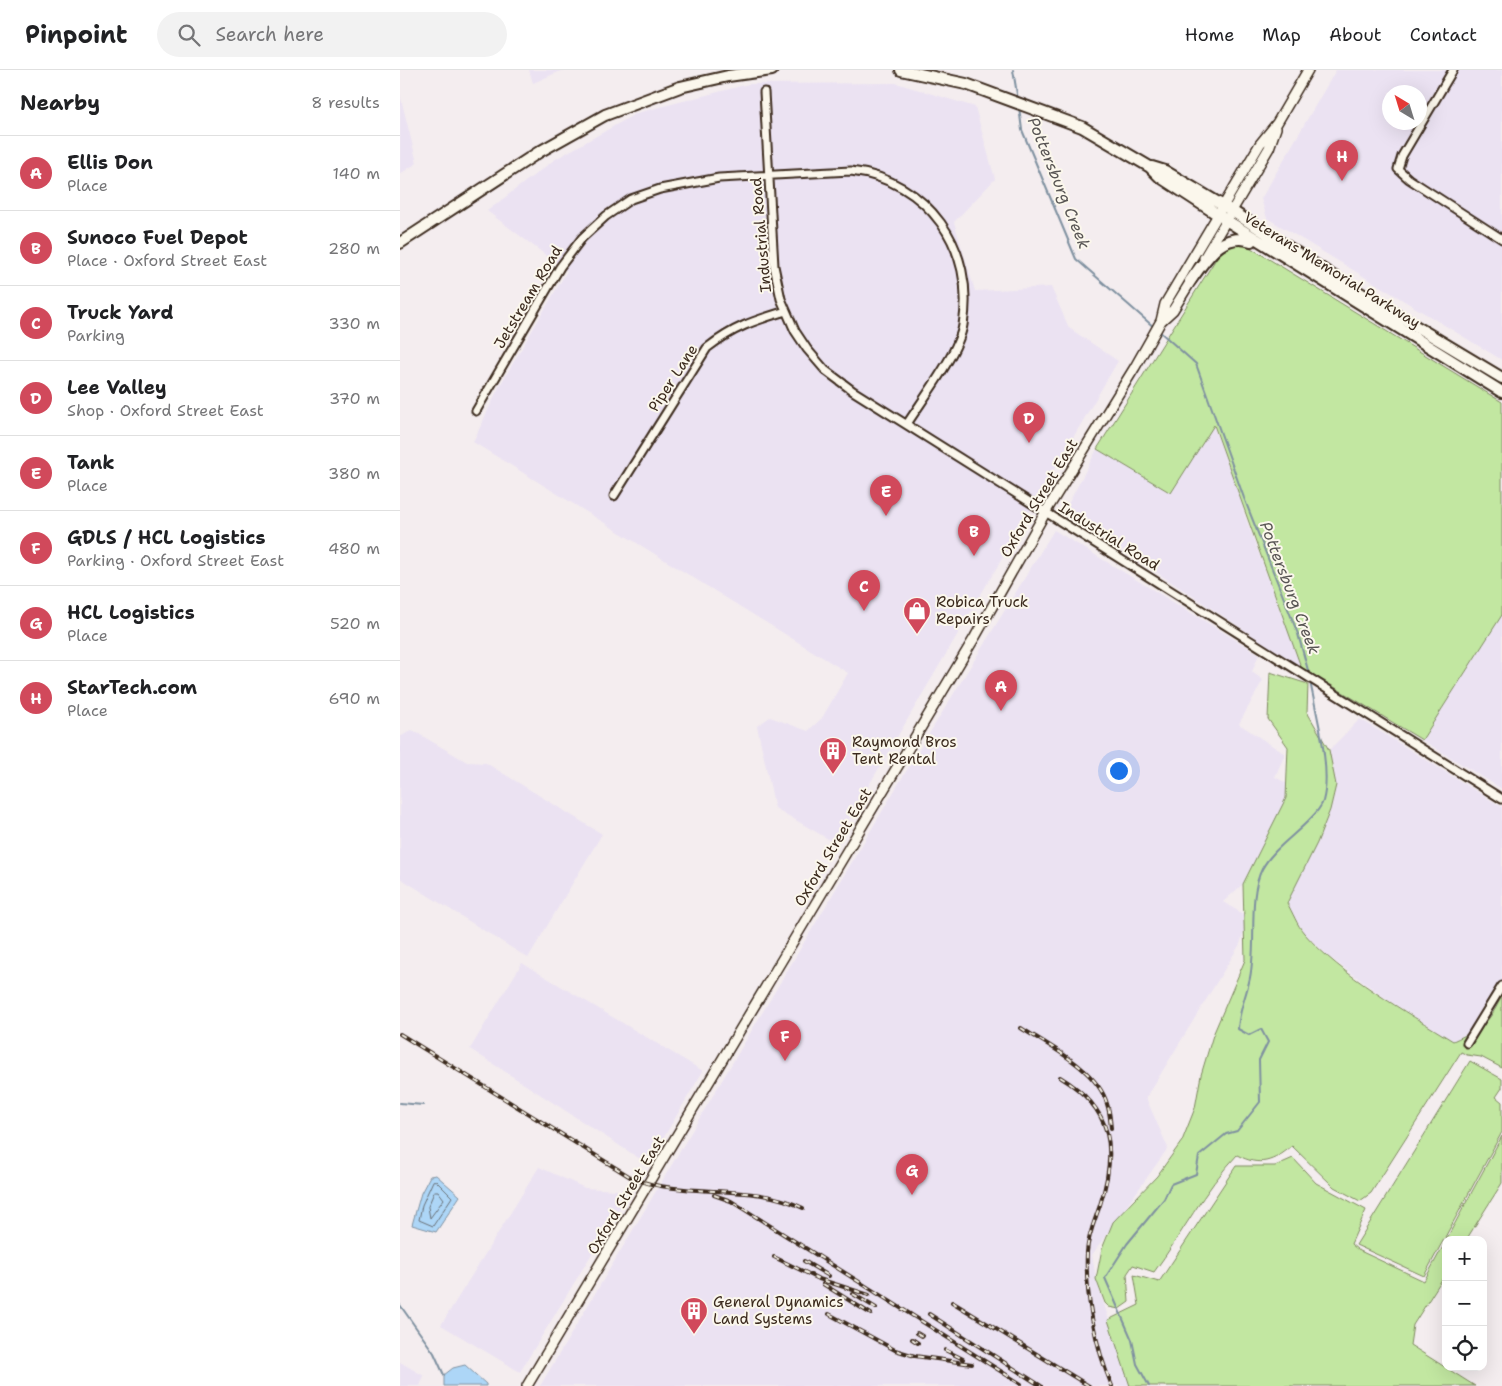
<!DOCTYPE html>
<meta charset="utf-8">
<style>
body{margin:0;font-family:"Shantell Sans",sans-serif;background:#f2f2f2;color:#202124}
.controls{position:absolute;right:15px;bottom:15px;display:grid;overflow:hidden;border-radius:10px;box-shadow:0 5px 20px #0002}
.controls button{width:45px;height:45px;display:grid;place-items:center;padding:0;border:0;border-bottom:1px solid #e0e0e0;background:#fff;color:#202124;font:25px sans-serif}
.compass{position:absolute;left:982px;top:15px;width:45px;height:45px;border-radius:50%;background:#fff;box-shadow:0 5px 20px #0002;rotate:322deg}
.you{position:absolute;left:718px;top:700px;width:18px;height:18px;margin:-12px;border:4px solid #fff;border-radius:50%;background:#1a73e8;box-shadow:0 0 0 8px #1a73e833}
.badge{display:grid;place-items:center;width:32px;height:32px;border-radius:50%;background:#d1495b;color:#fff;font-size:16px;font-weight:700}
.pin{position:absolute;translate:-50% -41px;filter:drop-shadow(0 1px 2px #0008)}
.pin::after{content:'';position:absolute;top:26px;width:18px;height:15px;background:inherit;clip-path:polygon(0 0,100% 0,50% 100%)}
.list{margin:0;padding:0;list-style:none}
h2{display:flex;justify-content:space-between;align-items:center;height:65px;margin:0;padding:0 20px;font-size:21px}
h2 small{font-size:16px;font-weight:400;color:#757577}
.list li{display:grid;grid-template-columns:32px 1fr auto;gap:15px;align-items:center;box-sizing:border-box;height:75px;padding:0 20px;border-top:1px solid #e0e0e0}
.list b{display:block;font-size:19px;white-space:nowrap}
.list p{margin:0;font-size:16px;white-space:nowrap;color:#757577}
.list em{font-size:16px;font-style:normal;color:#757577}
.icon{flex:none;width:28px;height:28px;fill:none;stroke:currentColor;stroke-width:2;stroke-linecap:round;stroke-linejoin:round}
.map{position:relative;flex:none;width:1102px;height:1316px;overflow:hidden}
header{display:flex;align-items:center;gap:30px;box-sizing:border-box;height:70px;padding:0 25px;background:#fff;border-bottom:1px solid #e0e0e0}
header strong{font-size:24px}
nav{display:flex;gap:28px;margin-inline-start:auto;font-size:18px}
.search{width:350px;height:45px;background:#f2f2f2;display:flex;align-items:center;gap:12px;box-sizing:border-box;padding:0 18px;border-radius:28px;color:#757577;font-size:19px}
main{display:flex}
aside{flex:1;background:#fff}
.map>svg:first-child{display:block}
.built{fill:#ebe2f2;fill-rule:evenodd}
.green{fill:#c2e7a1;stroke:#7e8860}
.water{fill:#add6f7;stroke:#7f91a0}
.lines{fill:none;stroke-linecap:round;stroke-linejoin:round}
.shore{stroke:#696f75;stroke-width:1}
.stream{stroke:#7f91a0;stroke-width:2}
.minor-casing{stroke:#3b2a1e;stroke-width:11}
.major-casing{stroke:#3b2a1e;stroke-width:12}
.highway-casing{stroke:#3b2a1e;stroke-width:14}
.minor{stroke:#fbf7ec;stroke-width:7}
.major{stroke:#fbf7ec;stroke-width:9}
.highway{stroke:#fbf7ec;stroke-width:10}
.rail-casing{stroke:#3b2a1e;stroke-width:4}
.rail{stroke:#fbf7ec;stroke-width:2;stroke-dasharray:5.5;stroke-linecap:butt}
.labels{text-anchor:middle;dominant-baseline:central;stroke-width:4;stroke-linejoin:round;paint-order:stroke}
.street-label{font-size:15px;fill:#3b2a1e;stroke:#fbf7ec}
.poi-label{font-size:15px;fill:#3b2a1e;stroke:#fbf7ec;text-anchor:start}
.water-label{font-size:16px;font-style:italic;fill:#585554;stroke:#fbf7ec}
</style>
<header>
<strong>Pinpoint</strong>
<div class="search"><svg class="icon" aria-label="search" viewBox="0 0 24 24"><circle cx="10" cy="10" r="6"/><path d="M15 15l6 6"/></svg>Search here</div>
<nav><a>Home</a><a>Map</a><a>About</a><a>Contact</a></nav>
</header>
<main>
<aside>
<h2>Nearby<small>8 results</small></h2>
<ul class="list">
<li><span class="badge">A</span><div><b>Ellis Don</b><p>Place</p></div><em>140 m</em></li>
<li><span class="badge">B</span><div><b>Sunoco Fuel Depot</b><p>Place · Oxford Street East</p></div><em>280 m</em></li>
<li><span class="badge">C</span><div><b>Truck Yard</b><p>Parking</p></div><em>330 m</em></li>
<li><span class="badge">D</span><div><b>Lee Valley</b><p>Shop · Oxford Street East</p></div><em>370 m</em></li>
<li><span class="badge">E</span><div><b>Tank</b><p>Place</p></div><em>380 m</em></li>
<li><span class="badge">F</span><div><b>GDLS / HCL Logistics</b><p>Parking · Oxford Street East</p></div><em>480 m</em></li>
<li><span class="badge">G</span><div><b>HCL Logistics</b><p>Place</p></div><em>520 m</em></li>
<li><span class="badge">H</span><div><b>StarTech.com</b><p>Place</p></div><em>690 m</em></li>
</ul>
</aside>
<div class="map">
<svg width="1102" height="1316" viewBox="0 0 1102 1316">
<rect width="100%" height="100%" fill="#f4edef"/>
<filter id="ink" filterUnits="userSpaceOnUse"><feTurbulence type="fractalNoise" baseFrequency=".02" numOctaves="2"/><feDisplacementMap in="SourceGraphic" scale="10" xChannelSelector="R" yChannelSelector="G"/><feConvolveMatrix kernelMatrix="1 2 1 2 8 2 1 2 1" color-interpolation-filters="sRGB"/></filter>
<g filter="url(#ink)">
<path class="built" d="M129,0H163L133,13Z
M936,0H1102V290L867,148L861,129ZM989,22H1019V52H989Z
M496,13L575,37L595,109L554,152L575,221L651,217L669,258L718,291L435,773L375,738L357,656L370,647L408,661L422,648L448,603L73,372L99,317L167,201L87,141L154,90L237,43L349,14Z
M0,25L17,93L0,104Z
M813,355L842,432L844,443L901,597L664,442L697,379L771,423Z
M654,460L859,584L852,602L863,610L839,654L885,684L875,707L886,713V728L843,814L823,832L848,847L840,874L746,1028L768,1078L692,1185L696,1209L730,1316H140L502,708Z
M1102,545V719L1022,670Z
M960,649L1102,737V925L1091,948L1077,959L1053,971L985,928L929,887L903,862L887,833L917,773L930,740L936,715L929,680Z
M12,660L67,692L86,693L202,764L128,888L0,808V667Z
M122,893L303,1001L248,1094L70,979Z
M139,1097L185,1118L230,1121L120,1302L41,1255Z
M0,1292L24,1306L20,1316H0Z"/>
<path class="green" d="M834,174L846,175L1102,332V545L1022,670L901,597L814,355L771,423L697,379L819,184Z
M870,602L908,614L907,642L929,680L936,715L930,740L917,773L887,833C893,843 897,855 904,863C941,906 1005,941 1053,971C1083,957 1087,956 1102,926V998L1081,987L1067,985L1061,982L971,1123L960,1131L934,1117L892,1076C873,1092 860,1097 837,1085C804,1120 782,1164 754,1202L733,1195L727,1204L729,1232L719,1239L709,1237L705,1233L696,1209L702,1179L713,1152L757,1106L782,1071L795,1038L801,1005L813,965L845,890L843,814L886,728L888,677L868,649Z
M1070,991L1102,1009V1018L1096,1027L1102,1032V1062L1024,1206L956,1175Z
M1102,1066V1113L1066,1170H1046Z
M893,1088L916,1113L966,1140L951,1174L958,1180L1024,1211L1046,1171V1203L1013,1255L1010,1275L1075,1316H730L708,1250L739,1235L734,1205L759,1212L836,1096H875Z"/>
<path class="water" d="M36,1105L60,1126L36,1162L12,1155L21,1123L30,1106Z
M65,1295L86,1314V1316H44V1305L53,1298Z"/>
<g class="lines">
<path class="shore" d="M36,1111L52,1127L33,1156L19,1150L22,1135L33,1111Z
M35,1121H38L44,1129L30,1148L28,1137Z"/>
<path class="stream" d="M613,0L618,30
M619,37L622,60L676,189L755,258
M759,261L796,294L844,428L898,564L909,604
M0,1033L23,1035
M0,1235L34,1283L44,1305
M749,1316L737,1294L732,1270L705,1208L727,1174L764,1129L771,1114L796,1104L799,1086L826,1064L837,1061L860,1032L859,990L868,972L861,959L849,965L838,959C839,941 845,929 849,912C858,879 847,828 862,799C873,779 894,766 910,749C914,745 921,737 923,731C932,700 916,643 910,611"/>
<defs>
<path id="minor" d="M1053,0L1002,86L998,99L1009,109L1102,169
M364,22L374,196L381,229L395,261L407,279L425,300L453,321L1102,729
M76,341L160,197L182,168L206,146L231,129L260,119L319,108L451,101C528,110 576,179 563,255C559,282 523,329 507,354
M214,426L307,278C334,257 353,251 386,241
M1067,973L1102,916"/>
<path id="major" d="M804,188L869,78L876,58
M761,251L773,240L794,206
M127,1316L575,567L645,443L735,297L761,251L765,234L860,74L877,53L908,0"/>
<path id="highway" d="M501,0L566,14L682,57L750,97L760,107L826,150L1102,322
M752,97L765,101L832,141L942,212L1102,308
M0,173L139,82L205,45L280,17L328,6L372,0
M790,211C806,190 821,161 851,171"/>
</defs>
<use href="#minor" class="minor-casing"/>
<use href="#major" class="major-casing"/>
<use href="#highway" class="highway-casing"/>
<use href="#minor" class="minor"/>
<use href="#major" class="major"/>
<use href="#highway" class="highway"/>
<defs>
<path id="rail" d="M621,958C649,976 698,1000 707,1034C710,1042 710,1050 711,1058
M0,964L232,1108C287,1130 350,1111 403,1138
M660,1007C713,1039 718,1079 700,1135C695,1150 688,1165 687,1182C685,1225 695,1276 712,1316
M314,1125L331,1131L621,1314
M374,1187L419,1209L469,1225
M404,1191L429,1206
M423,1214L471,1244
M453,1224L476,1238
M552,1232L689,1316
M429,1244L495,1280L515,1286L572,1294
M529,1244L641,1316
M517,1263L522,1266
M512,1269L518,1273
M545,1280L563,1289"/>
</defs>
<use href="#rail" class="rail-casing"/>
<use href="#rail" class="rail"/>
</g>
</g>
<defs>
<symbol id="shop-pin" viewBox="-11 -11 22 30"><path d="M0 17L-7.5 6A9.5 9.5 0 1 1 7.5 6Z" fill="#d1495b" stroke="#fbf7ec"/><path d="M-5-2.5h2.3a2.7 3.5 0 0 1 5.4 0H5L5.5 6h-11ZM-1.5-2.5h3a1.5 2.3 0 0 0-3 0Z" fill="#fff"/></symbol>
<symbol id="building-pin" viewBox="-11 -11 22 30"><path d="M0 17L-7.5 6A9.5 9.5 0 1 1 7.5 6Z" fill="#d1495b" stroke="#fbf7ec"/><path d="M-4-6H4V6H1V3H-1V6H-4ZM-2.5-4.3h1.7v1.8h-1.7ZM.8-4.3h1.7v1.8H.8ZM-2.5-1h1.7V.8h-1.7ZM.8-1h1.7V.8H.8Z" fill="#fff"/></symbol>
</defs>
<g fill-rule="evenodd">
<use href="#shop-pin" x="501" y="525" width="32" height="43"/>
<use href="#building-pin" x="417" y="665" width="32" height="43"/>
<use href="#building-pin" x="278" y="1225" width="32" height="43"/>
</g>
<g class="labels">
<g class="street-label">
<text transform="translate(361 165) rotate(-95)">Industrial Road</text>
<text transform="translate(932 200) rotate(32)">Veterans Memorial Parkway</text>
<text transform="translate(128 227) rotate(-59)">Jetstream Road</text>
<text transform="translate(273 308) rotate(-57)">Piper Lane</text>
<text transform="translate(639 428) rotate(-59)">Oxford Street East</text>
<text transform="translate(709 466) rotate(32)">Industrial Road</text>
<text transform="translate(433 777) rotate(-59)">Oxford Street East</text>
<text transform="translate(226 1125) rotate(-59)">Oxford Street East</text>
</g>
<g class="poi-label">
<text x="536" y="532">Robica Truck<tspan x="536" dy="17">Repairs</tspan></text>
<text x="452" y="672">Raymond Bros<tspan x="452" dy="17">Tent Rental</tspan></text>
<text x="313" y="1232">General Dynamics<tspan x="313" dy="17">Land Systems</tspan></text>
</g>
<g class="water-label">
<text transform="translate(659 113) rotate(68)">Pottersburg Creek</text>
<text transform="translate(890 518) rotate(69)">Pottersburg Creek</text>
</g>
</g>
</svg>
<div class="controls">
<button>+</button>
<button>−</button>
<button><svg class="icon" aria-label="locate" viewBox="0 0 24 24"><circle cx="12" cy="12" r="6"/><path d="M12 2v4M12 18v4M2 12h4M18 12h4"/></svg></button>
</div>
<svg class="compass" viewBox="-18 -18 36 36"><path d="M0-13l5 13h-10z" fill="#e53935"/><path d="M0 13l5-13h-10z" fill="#757577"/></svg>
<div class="you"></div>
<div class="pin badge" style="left:601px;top:641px">A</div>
<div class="pin badge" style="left:574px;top:486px">B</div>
<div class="pin badge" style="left:464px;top:541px">C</div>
<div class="pin badge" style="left:629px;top:373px">D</div>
<div class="pin badge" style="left:486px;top:446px">E</div>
<div class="pin badge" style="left:385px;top:991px">F</div>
<div class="pin badge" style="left:512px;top:1125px">G</div>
<div class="pin badge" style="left:942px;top:111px">H</div>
</div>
</main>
